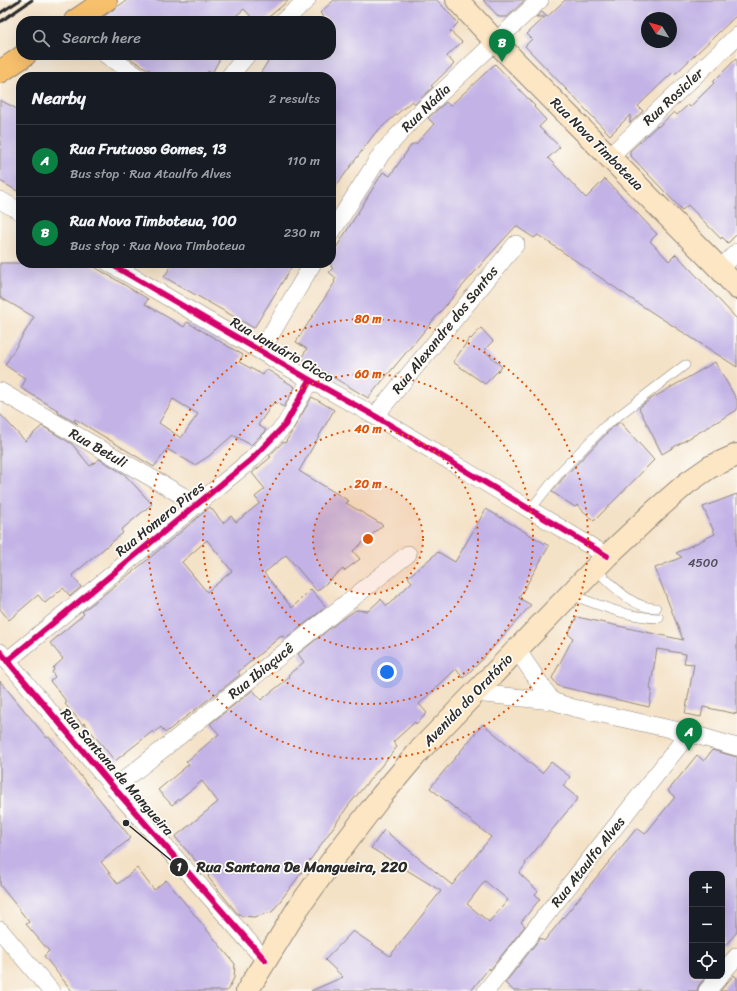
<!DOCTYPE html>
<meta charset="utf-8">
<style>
body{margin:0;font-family:Sriracha,sans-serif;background:#20242c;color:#f1f3f6}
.controls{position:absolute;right:12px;bottom:12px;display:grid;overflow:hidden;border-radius:8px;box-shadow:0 4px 16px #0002}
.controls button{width:36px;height:36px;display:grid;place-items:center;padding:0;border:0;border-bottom:1px solid #363941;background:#171b24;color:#f1f3f6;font:20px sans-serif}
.compass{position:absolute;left:641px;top:12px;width:36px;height:36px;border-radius:50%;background:#171b24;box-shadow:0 4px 16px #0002;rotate:307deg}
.you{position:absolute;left:387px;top:672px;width:14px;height:14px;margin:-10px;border:3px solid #fff;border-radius:50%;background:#1a73e8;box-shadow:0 0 0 6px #1a73e833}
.badge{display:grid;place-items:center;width:26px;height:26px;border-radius:50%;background:#0b8043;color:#fff;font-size:13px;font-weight:700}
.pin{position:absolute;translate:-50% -33px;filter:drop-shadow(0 1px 2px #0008)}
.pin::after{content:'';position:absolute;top:21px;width:14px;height:12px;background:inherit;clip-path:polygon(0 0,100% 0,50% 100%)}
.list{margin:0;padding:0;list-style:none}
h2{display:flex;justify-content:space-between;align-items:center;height:52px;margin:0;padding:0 16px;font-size:17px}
h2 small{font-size:13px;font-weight:400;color:#9ea1a6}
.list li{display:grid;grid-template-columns:26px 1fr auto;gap:12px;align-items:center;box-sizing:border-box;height:72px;padding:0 16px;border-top:1px solid #363941}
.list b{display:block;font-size:15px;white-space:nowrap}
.list p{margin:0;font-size:13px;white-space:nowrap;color:#9ea1a6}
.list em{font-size:13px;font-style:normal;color:#9ea1a6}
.icon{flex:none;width:22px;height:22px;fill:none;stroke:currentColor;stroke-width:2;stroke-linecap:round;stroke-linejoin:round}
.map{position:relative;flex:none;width:737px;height:991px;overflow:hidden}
.search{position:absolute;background:#171b24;box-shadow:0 4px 16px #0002;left:16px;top:16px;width:320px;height:44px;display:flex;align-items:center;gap:10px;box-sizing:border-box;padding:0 14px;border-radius:16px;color:#9ea1a6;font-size:15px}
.panel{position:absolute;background:#171b24;box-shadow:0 4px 16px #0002;left:16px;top:72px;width:320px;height:196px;border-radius:16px}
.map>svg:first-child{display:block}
.building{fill:#c2b2e6;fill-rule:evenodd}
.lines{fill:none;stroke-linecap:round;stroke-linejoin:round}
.service-casing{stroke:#908679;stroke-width:10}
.minor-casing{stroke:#908679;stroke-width:18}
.secondary-casing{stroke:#908679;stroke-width:24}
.primary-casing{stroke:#908679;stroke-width:24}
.service{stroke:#fff;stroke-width:9}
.minor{stroke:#fff;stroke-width:17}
.secondary{stroke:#fce6c4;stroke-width:22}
.primary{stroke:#f7c06c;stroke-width:22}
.rail{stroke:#2b2b2b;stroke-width:3}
.cycleway-casing{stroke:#fdfcf7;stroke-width:8}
.cycleway{stroke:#d6006c;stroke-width:6}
.ring{fill:none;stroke:#df570e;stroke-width:2;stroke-dasharray:2 4}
.labels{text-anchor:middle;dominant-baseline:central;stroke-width:3.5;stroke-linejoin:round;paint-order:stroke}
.number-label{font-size:12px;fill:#514d5a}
.street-label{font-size:14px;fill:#2b2b2b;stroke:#fdfcf7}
.centre{fill:#df570e;stroke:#fdfcf7;stroke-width:2}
.ring-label{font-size:12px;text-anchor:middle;font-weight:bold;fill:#df570e;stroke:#fdfcf7;stroke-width:3.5;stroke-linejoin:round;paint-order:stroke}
.leader{fill:none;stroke:#2b2b2b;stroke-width:1.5}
.callout-dot{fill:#2b2b2b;stroke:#fdfcf7;stroke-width:1.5}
.mark-label{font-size:12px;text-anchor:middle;font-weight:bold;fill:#fff}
.callout-label{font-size:15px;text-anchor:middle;font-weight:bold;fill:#2b2b2b;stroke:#fdfcf7;stroke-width:3.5;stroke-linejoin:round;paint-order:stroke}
</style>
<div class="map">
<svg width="737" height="991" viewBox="0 0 737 991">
<rect width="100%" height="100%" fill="#fdfcf7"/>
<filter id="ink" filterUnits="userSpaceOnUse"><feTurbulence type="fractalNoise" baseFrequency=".025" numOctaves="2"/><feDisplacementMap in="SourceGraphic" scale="8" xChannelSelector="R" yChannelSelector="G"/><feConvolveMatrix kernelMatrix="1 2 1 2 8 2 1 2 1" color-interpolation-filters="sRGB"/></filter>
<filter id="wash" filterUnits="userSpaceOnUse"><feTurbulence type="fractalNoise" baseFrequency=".012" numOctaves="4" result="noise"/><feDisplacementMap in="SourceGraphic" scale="16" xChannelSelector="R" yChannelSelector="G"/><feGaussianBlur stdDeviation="0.9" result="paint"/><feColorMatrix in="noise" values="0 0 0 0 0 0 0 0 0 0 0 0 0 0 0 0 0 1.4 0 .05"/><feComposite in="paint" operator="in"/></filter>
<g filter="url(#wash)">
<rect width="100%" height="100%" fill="#f4e2c7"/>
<g id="blocks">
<path class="building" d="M127,0H289L264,21H255L244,9L230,21H97Z
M334,0H437L458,23L450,31L462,42L447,56L454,64L431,86L433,87L415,104L412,101L375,133L331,193V77H258L272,55H331V21H328L320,13Z
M483,0H525L507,17H499Z
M565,0H737V15L674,75L672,73L638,106L643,111L630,123V115L610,135L525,46L532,39L527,34L545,17H536L542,12L547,17ZM647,18H671V42H647Z
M124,55H222L212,73L208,71L204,77H161Z
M737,58V234L728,243L722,237L721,239L688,205L682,210L630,155V151L657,126L658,127L674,112L677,115L688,105L690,107L714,83L713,82Z
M495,64L535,106L534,107L546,120L539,127L560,147L548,158L586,198L605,179L657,234L650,241L669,261L676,254L737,319V367L636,302L538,235L534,238L516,226L485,260L446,305L368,398L301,358L307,349L296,342L335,282L334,281L336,278L329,272L333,268L331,267V256L383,172L390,176L412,144H416L434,124L428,118L446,102L450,106Z
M0,100L21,111V193L0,181Z
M0,263H88L148,299L145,304L184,327L187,322L243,355L239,362L263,375L266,369L295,387L284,407L274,402L258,425L266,430L251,445L233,435L209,456L195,465L167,449L154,467L75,419L74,420L78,424L58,413L59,411L21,388L26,379L5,365L34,317L0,297ZM173,399L198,414L181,438L159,423Z
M173,263H294L254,328L164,277Z
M481,328L493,341L484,350L502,367L485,384L453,362L470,338L471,339Z
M715,362L737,400V410L662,454L639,408L649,400Z
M312,397L334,410L299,471L349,501L346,503L383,525L353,551L360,559L344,571L343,569L317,591L286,555L264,573L292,608L311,589L326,607L285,639L283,636L280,637L238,672L240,675L165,733L161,727L154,733L153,731L115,761L84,723L83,725L65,704L67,702L50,681L55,677L52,672L54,670L53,668L63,659L50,643L84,614L82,612L146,561L210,507L223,523L231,516L236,522L260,503L255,497L265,489L252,473L271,457L269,456L283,442L285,443ZM207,540L232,571L207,592L182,562Z
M0,414L25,441L42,426L72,444L90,466L99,459L124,474L152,504L121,530L123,533L72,575L81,587L70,596L63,588L45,603L38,595L9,620L0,609Z
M620,422L654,460L594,521L577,505L575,507L552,492L565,476L612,428Z
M737,494V714L703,707L701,717L685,714L694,664L684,663L686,654L657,649L650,689L652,690L649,707L558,686L552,678L573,638L568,634L577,617L683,640L655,568L682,557L676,553L715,534L703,507Z
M486,509L549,546L519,598L531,605L477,665L463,678L456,669L419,704L427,713L416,724L415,722L393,742L397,747L348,806L299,876L272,912L254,917L242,916L237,913L208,877L209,876L175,837L218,802L202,781L172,805L158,790L189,764L186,762L219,734L210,724L253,690L261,700L290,677L288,675L304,662L298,654L338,622L356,610L368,611L381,599L387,606L412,582L408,577L438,552L455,562Z
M0,681L47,738L49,737L62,753L131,838L101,862L118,884L137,868L154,890L166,880L235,964L234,978L227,991H72L44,956L49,951L26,924L29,922L0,885Z
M483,724L542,773L551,762L570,777L563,786L578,798L525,863L526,864L519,873L538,891L535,894L540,899L521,922L525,926L490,970L489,968L471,991H311L343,977L325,960L353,931L390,956L441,891L371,848L384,830L452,885L491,837L430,788ZM485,881L508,900L489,922L467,904Z
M712,750L737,757V932L722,949V874H692V976H707L699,985L697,991H514L505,983L540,938L544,941L637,828L645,834L675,797L668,791L697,755L704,761Z
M734,975L737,978V991H720Z"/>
</g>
</g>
<g filter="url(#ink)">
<use href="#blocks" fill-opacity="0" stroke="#908679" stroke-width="1"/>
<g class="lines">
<defs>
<path id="service" d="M530,510L561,471L605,426L685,365
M595,569C612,584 631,608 656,608
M571,595C600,605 628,618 659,618"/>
<path id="minor" d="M283,21L307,0
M106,55L139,77
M229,77L247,55
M609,157L737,36
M0,200L21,212
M331,233L382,153L412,120L540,0
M109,263L310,380L375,416L607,556
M720,269L737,252
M261,351L313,263
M0,391L197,504
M375,416L516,244
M517,650L552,701
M0,652L114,788L265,960
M7,661L252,459L285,425L310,380
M475,693L552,701L574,708L689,733L737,747
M114,788L408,554
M0,930L51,991
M722,973L737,956
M486,991L689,733
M707,991L720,976"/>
<path id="secondary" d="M457,0L496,42L720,269L737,288
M247,991L298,908L336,855L382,795L420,750L607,556L656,510L687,483L710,467L737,455"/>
<path id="primary" d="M75,21L106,0
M0,72L25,55"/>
</defs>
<use href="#service" class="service-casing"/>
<use href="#minor" class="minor-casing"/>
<use href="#secondary" class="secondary-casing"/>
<use href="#primary" class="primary-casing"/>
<use href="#service" class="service"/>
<use href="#minor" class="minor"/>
<use href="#secondary" class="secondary"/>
<use href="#primary" class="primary"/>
<path class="rail" d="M0,13L20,0
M0,22L32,0"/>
<defs>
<path id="cycleway" d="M109,263L310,380L375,416L607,556
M0,652L114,788L265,960
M7,661L252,459L285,425L310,380"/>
</defs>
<use href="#cycleway" class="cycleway-casing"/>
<use href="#cycleway" class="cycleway"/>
</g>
</g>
<circle cx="368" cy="539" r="55" fill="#df570e" fill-opacity=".12"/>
<g class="ring">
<circle cx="368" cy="539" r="55"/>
<circle cx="368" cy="539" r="110"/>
<circle cx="368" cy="539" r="165"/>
<circle cx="368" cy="539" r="220"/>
</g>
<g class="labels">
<g class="number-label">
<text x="703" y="563">4500</text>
</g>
<g class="street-label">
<text transform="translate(673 97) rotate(-43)">Rua Rosicler</text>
<text transform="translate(426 108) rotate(-44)">Rua Nádia</text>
<text transform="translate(597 144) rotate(45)">Rua Nova Timboteua</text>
<text transform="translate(445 330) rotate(-51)">Rua Alexandre dos Santos</text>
<text transform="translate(282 350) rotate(30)">Rua Januário Cicco</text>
<text transform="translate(98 448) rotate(30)">Rua Betuli</text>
<text transform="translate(160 519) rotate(-39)">Rua Homero Pires</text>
<text transform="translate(261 671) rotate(-39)">Rua Ibiaçucê</text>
<text transform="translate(468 700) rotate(-46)">Avenida do Oratório</text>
<text transform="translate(117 772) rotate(49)">Rua Santana de Mangueira</text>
<text transform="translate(588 862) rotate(-52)">Rua Ataulfo Alves</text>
</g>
</g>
<circle cx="368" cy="539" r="6" class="centre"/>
<g class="ring-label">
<text x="368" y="323">80 m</text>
<text x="368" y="378">60 m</text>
<text x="368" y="433">40 m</text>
<text x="368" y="488">20 m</text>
</g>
<path class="leader" d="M126 823L179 867"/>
<g class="callout-dot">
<circle cx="126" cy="823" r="4"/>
<circle cx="179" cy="867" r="10"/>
</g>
<g class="mark-label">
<text x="179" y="871">1</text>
</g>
<g class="callout-label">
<text x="302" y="872">Rua Santana De Mangueira, 220</text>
</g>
</svg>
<div class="controls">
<button>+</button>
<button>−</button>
<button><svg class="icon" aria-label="locate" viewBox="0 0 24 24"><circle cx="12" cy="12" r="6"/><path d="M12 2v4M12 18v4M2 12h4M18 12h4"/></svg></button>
</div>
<svg class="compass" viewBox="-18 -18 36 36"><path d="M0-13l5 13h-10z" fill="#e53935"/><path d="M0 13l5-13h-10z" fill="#9ea1a6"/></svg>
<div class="you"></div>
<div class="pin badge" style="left:689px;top:751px">A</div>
<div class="pin badge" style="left:502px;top:62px">B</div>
<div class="search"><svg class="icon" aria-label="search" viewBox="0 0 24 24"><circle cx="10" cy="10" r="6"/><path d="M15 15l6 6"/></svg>Search here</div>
<section class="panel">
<h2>Nearby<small>2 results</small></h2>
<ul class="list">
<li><span class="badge">A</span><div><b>Rua Frutuoso Gomes, 13</b><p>Bus stop · Rua Ataulfo Alves</p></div><em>110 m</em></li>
<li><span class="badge">B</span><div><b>Rua Nova Timboteua, 100</b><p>Bus stop · Rua Nova Timboteua</p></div><em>230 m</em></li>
</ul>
</section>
</div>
